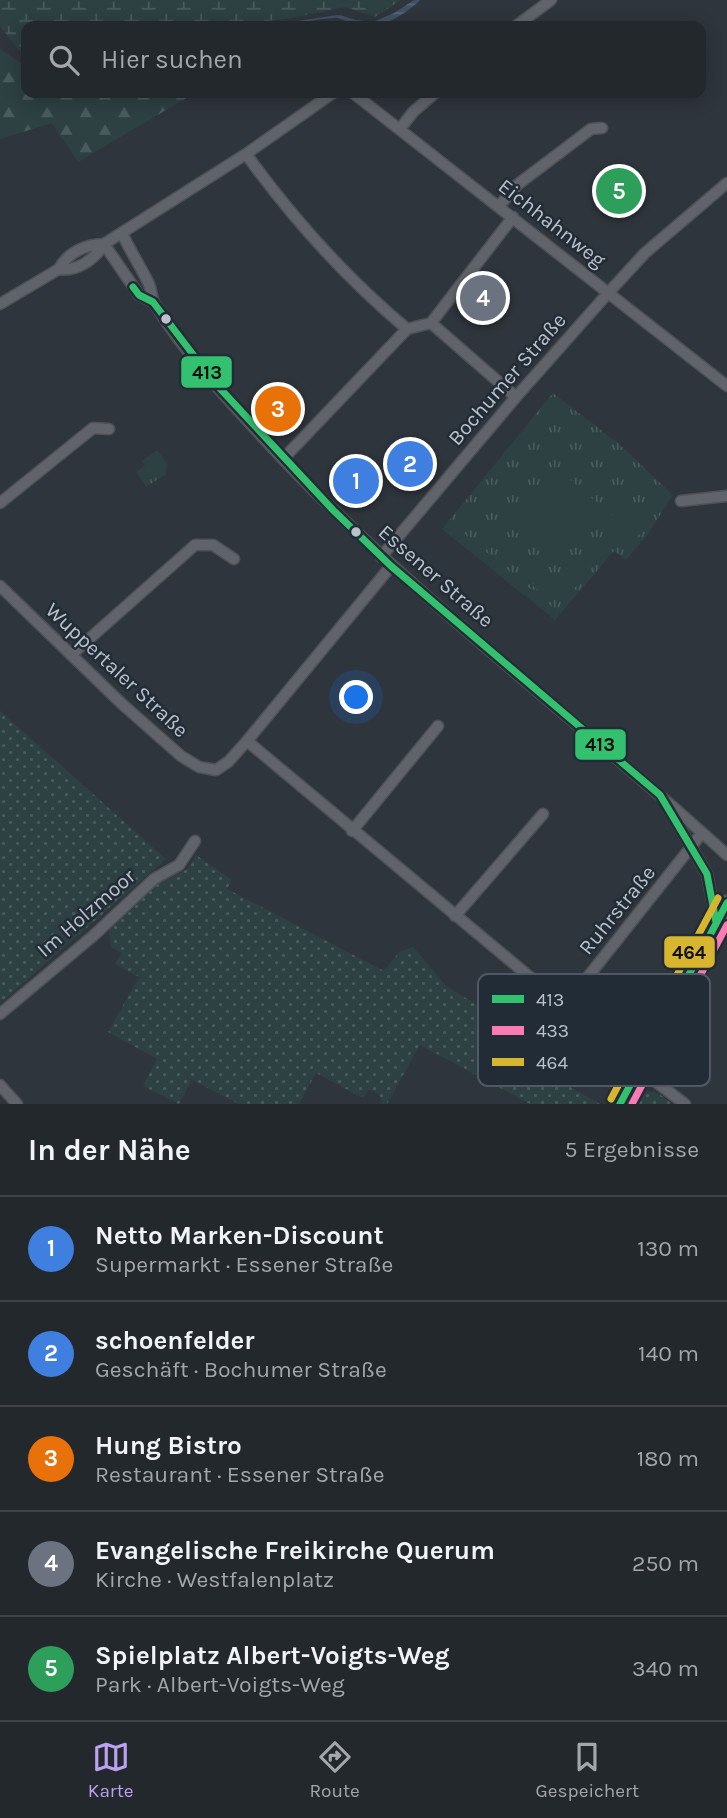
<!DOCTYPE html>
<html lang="de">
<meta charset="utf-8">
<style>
body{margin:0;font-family:Karla,sans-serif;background:#2b3035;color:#f1f3f6}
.you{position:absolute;left:357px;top:698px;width:24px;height:24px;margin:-18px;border:5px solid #fff;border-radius:50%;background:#1a73e8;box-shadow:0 0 0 10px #1a73e833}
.badge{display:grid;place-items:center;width:46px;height:46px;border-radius:50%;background:#bca0f2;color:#fff;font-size:23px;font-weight:700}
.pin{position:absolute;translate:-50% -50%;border:4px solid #fff;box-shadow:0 2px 7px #0006}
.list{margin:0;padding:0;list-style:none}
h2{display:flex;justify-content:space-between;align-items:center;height:91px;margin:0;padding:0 28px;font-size:30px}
h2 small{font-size:23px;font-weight:400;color:#a3a6aa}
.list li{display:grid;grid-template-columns:46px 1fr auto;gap:21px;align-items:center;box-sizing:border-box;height:105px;padding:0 28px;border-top:2px solid #404449}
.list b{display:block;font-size:26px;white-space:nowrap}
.list p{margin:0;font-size:23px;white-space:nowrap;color:#a3a6aa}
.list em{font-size:23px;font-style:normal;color:#a3a6aa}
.icon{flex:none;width:38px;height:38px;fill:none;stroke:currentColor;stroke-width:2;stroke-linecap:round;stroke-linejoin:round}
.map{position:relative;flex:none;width:727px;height:1104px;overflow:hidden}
.search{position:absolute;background:#23282d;box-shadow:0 4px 18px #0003;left:21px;right:21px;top:21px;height:77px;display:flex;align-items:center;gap:18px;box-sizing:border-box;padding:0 24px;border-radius:14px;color:#a3a6aa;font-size:26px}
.sheet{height:616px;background:#23282d}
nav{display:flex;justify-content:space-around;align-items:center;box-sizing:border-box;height:98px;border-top:2px solid #404449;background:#23282d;font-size:19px;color:#a3a6aa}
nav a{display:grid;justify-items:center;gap:4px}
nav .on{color:#bca0f2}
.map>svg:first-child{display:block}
.grass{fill:url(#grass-dots)}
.forest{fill:url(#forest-firs)}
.wetland{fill:url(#wetland-marsh)}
.park{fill:url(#park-tufts)}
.pitch{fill:#2d4142}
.water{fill:url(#water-rules)}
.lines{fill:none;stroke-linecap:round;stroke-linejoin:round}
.stream{stroke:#3f5164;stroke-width:3.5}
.minor-casing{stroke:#4d5156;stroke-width:13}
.secondary-casing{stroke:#4d5156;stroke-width:18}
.minor{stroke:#60646a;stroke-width:10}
.secondary{stroke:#5e6268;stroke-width:14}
.bus-1-casing{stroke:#222c36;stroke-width:12}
.bus-2-casing{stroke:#222c36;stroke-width:12}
.bus-3-casing{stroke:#222c36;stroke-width:12}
.bus-1{stroke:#33c06f;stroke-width:7}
.bus-2{stroke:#fa7bb4;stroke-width:7}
.bus-3{stroke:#d7b52e;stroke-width:7}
.bus-dot{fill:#bbc2cb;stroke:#222c36;stroke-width:2.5}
.labels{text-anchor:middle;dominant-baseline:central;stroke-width:5;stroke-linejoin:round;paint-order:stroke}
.street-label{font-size:21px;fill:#bbc2cb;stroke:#222c36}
.key{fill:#222c36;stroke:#505963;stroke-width:2}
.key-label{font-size:19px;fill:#bbc2cb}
.line-badge{stroke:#222c36;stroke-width:2.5}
.pale-badge-label{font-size:19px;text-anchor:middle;font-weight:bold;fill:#111}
</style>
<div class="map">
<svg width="727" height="1104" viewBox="0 0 727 1104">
<defs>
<pattern id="grass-dots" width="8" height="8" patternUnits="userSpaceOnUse" patternTransform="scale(1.75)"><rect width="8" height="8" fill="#2d4142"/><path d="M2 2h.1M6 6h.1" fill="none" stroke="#4a5b5c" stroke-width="1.8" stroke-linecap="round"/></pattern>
<pattern id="forest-firs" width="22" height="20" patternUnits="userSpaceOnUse" patternTransform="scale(1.75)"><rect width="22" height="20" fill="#2d4142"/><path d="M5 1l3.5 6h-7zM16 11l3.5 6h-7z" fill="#4a5b5c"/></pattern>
<pattern id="wetland-marsh" width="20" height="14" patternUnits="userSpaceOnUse" patternTransform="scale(1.75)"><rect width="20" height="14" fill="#2d4142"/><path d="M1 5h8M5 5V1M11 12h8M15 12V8" fill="none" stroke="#4a5b5c"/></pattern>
<pattern id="park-tufts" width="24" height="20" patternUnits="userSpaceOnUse" patternTransform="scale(1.75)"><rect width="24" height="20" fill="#2d4142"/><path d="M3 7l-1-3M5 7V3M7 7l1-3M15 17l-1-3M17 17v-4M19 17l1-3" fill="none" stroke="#4a5b5c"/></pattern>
<pattern id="water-rules" width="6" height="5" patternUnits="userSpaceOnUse" patternTransform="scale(1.75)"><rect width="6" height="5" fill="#3f5164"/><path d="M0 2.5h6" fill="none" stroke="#596879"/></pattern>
</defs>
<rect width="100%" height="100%" fill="#2f353c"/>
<path class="grass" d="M0,711L166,859L0,1003Z
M196,855L232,880L227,889L384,971L399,952L413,947L446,986L563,1057L550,1076L600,1104H530L420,1045L387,1104H382L379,1094L369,1089L363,1098L316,1073L299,1104H239L192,1080L179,1104L143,1086L157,1059L108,1032L139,977L115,964L122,953L111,947L109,929L150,888L189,868Z
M647,1091L658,1093L672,1104H636L641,1095Z"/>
<path class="forest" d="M0,49L26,67V93H195L78,162L52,123L0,139Z"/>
<path class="wetland" d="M0,0H401L375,17L345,7L292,18L224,26H26V59L0,26Z"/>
<path class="park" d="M553,393L619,444L673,495L648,534L626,560L614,551L555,620L442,529Z
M157,450L167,464L166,474L146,487L136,472L145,466L142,461Z"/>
<path class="pitch" d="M555,467L599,504L551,561L507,524Z
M622,504L647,525L625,551L600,529Z
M455,526L557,611L552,617L450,532Z
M601,544L607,550L571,592L564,587Z
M540,576L554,588L547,597L532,585Z"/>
<path class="water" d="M414,0H420C408,13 379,31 360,25C350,22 345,17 334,18C311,19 290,26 267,26L337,15L355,20L373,22L394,13Z"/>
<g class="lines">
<path class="stream" d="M340,17L359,23"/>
<defs>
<path id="minor" d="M516,26L551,0
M353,93L727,386
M400,129L413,112L435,93
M246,154C293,219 345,277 407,329
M499,206L517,185L591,129L602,128
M122,233C130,251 141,267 149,284C152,291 151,298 155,304C186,355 229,401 269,444C409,595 576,717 727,855
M104,244L139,295L153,302
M59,269C77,272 95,259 104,244L246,154L333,93
M0,304L59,269C67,253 86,244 104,244
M431,323L516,397
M283,459L407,329L431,323L513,217
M681,501L727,496
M0,503L93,428L109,429
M381,557L516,397L609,292L645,253L727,183
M0,586L121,703L181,756L199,767L216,770L228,762L247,741L391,566
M71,655L195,545H213L234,559
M247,741L549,993L558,998L566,996L579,988L702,833
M666,804L707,874L716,921
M352,831L438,726
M455,916L543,814
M0,1014L93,936L154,879L179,865L195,841
M639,1069L685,1104
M0,1085L17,1104"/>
<path id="secondary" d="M620,1104L727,903"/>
</defs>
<use href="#minor" class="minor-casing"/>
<use href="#secondary" class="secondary-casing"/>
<use href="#minor" class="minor"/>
<use href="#secondary" class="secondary"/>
<defs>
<path id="bus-1" d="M133,287L139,295L153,302L214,382L333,510L391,566L660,795L707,874L716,922
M620,1104L727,903"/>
<path id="bus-2" d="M632,1104L727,925"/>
<path id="bus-3" d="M611,1099L718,898"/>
</defs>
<use href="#bus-1" class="bus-1-casing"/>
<use href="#bus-2" class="bus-2-casing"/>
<use href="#bus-3" class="bus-3-casing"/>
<use href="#bus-1" class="bus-1"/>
<use href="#bus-2" class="bus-2"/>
<use href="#bus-3" class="bus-3"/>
</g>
<g class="bus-dot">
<circle cx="166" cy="319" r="6"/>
<circle cx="356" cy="532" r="6"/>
</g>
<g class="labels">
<g class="street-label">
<text transform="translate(552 223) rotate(38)">Eichhahnweg</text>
<text transform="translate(507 379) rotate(-49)">Bochumer Straße</text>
<text transform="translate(436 576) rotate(41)">Essener Straße</text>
<text transform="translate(117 670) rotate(43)">Wuppertaler Straße</text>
<text transform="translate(617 910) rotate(-51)">Ruhrstraße</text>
<text transform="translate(86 913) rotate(-41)">Im Holzmoor</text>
</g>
</g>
<rect x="478" y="974" width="232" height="112" rx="10" class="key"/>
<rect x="492" y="995" width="32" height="8" fill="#33c06f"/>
<rect x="492" y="1026" width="32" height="9" fill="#fa7bb4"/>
<rect x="492" y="1058" width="32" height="8" fill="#d7b52e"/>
<g class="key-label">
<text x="536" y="1006">413</text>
<text x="536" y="1037">433</text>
<text x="536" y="1069">464</text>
</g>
<g class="line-badge">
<rect x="180" y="355" width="53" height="34" rx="7" fill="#33c06f"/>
<rect x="574" y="728" width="53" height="33" rx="7" fill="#33c06f"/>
<rect x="663" y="935" width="53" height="34" rx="7" fill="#d7b52e"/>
</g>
<g class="pale-badge-label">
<text x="207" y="379">413</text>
<text x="600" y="751">413</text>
<text x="689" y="959">464</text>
</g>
</svg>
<div class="you"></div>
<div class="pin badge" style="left:356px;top:481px;background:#3f7fe0">1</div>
<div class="pin badge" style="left:410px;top:464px;background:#3f7fe0">2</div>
<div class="pin badge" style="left:278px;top:409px;background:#e8710a">3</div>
<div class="pin badge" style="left:483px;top:298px;background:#6b7280">4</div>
<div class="pin badge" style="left:619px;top:191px;background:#2e9e5b">5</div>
<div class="search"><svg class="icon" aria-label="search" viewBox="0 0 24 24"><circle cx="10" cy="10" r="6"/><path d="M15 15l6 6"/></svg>Hier suchen</div>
</div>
<section class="sheet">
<h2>In der Nähe<small>5 Ergebnisse</small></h2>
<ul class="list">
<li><span class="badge" style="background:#3f7fe0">1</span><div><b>Netto Marken-Discount</b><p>Supermarkt · Essener Straße</p></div><em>130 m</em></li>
<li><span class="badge" style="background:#3f7fe0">2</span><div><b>schoenfelder</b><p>Geschäft · Bochumer Straße</p></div><em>140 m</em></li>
<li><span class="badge" style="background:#e8710a">3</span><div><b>Hung Bistro</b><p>Restaurant · Essener Straße</p></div><em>180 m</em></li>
<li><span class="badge" style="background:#6b7280">4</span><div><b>Evangelische Freikirche Querum</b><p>Kirche · Westfalenplatz</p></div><em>250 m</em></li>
<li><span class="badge" style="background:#2e9e5b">5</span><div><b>Spielplatz Albert-Voigts-Weg</b><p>Park · Albert-Voigts-Weg</p></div><em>340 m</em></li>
</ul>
</section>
<nav>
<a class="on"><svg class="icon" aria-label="map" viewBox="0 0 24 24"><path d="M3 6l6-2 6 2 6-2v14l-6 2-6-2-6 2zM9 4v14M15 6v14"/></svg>Karte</a>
<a><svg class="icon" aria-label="directions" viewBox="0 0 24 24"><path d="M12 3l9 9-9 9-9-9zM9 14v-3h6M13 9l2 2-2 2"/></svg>Route</a>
<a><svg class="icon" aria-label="saved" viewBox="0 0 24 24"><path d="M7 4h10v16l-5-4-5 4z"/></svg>Gespeichert</a>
</nav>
